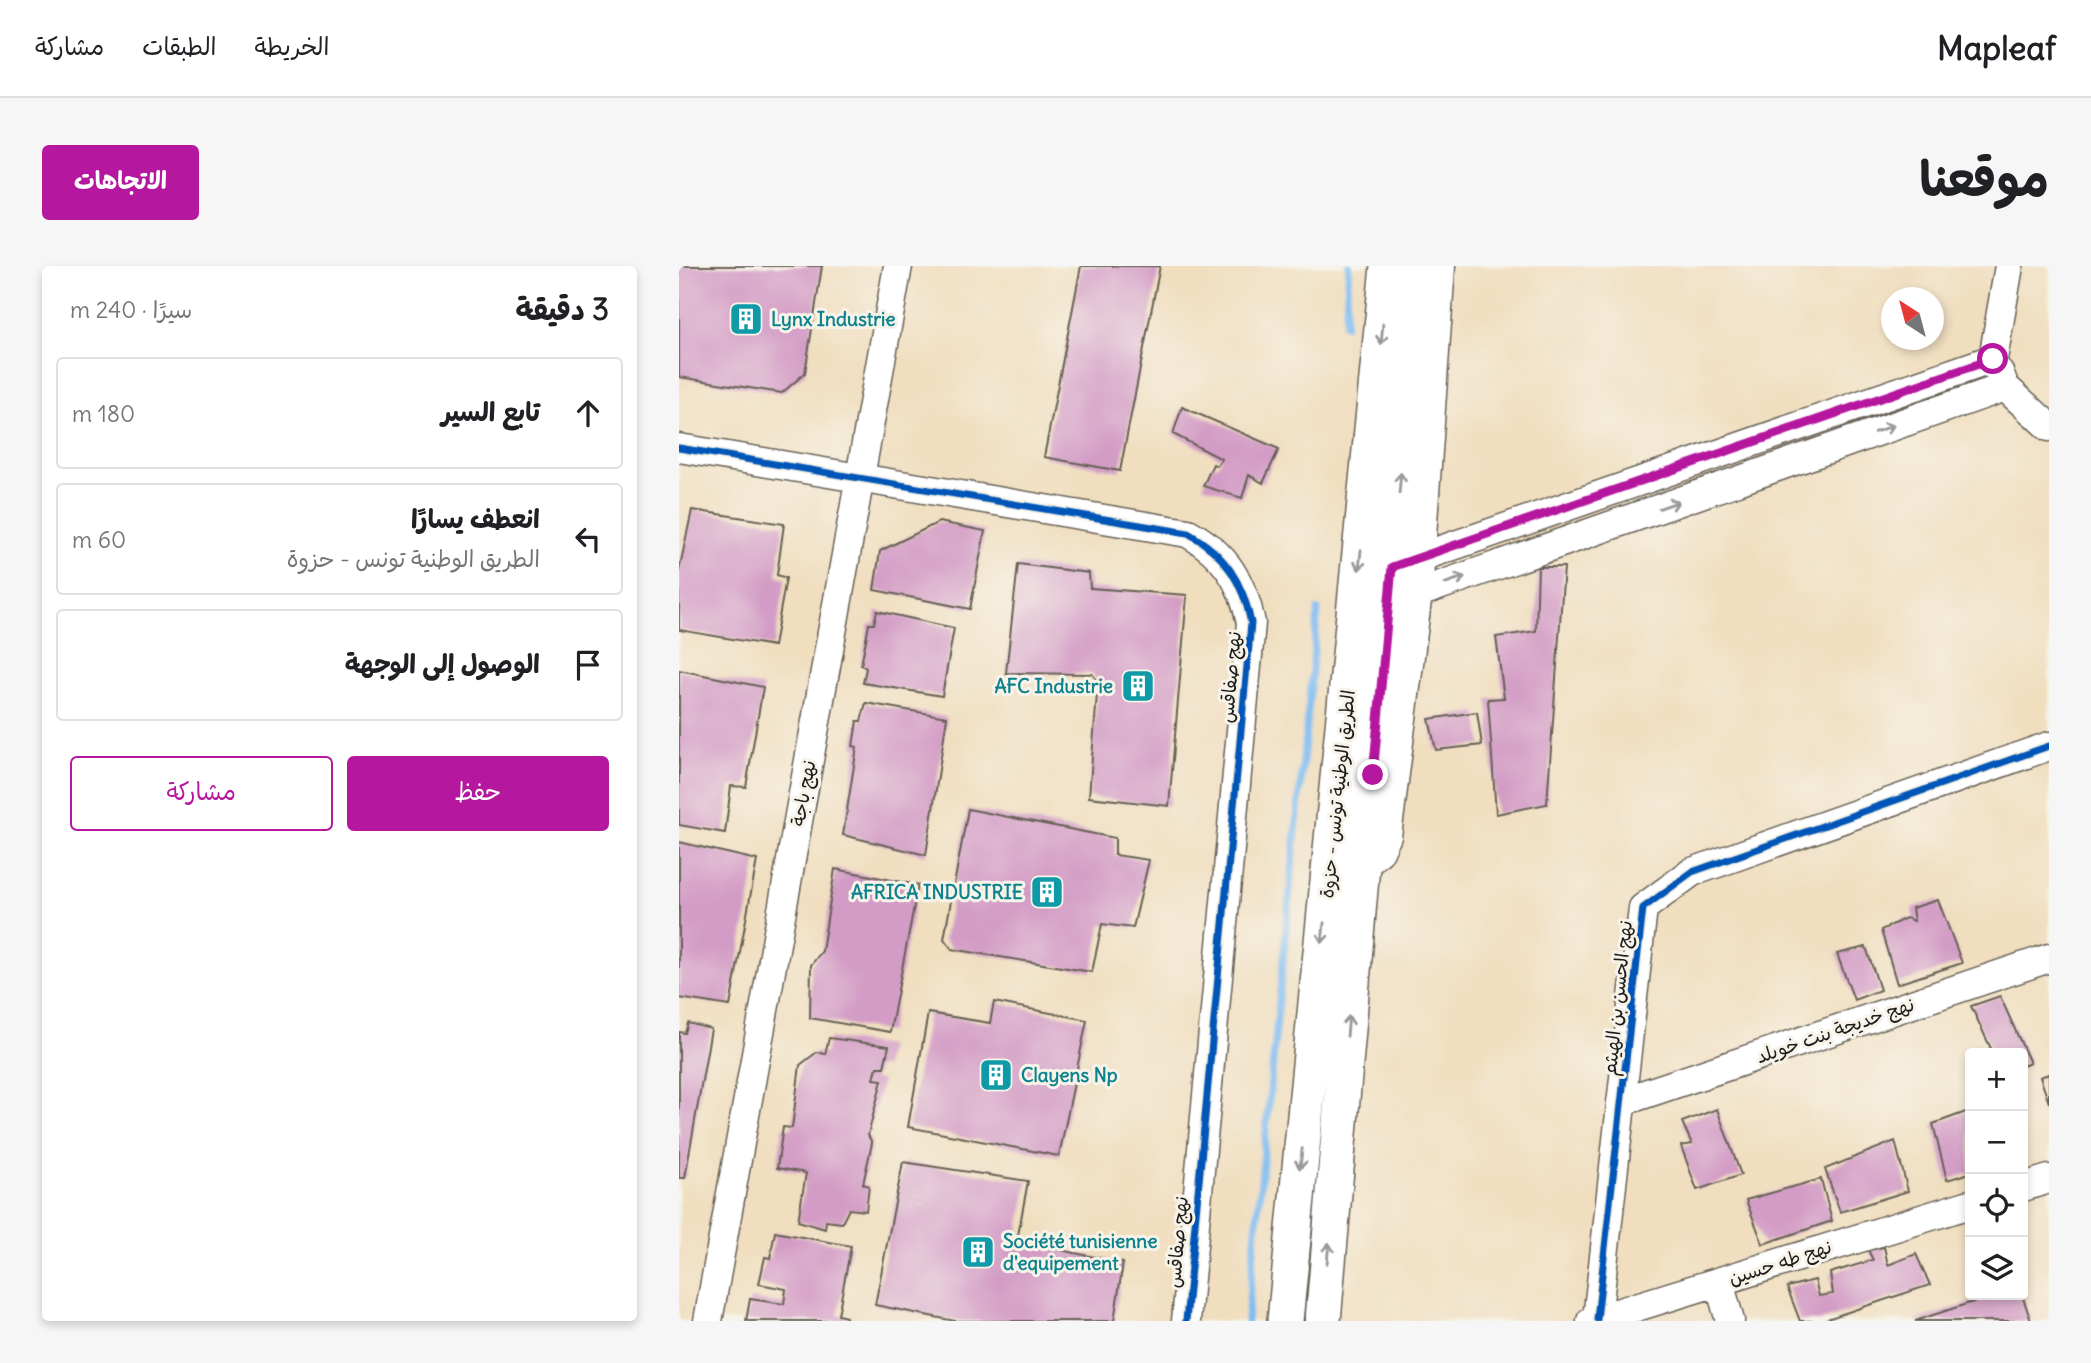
<!DOCTYPE html>
<html lang="ar">
<meta charset="utf-8">
<style>
body{margin:0;font-family:Delius,"Playpen Sans Arabic",sans-serif;background:#f6f6f6;color:#202124;direction:rtl}
.controls{position:absolute;right:21px;bottom:21px;display:grid;overflow:hidden;border-radius:7px;box-shadow:0 4px 10px #0003}
.controls button{width:63px;height:63px;display:grid;place-items:center;padding:0;border:0;border-bottom:2px solid #e0e0e0;background:#fff;color:#202124;font:35px sans-serif}
.compass{position:absolute;left:1202px;top:21px;width:63px;height:63px;border-radius:50%;background:#fff;box-shadow:0 4px 10px #0003;rotate:324deg}
.stop{position:absolute;width:21px;height:21px;margin:-16px;border:5px solid #b5179e;border-radius:50%;background:#fff}
.stop.end{background:#b5179e;border-color:#fff;box-shadow:0 2px 7px #0008}
.list{margin:0;padding:0;list-style:none}
h2{display:flex;justify-content:space-between;align-items:center;height:91px;margin:0;padding:0 28px;font-size:30px}
h2 small{font-size:23px;font-weight:400;color:#757577}
.list li{display:grid;grid-template-columns:46px 1fr auto;gap:21px;align-items:center;box-sizing:border-box;height:112px;margin:0 14px 14px;padding:0 14px;border:2px solid #e0e0e0;border-radius:7px}
.list b{display:block;font-size:26px;white-space:nowrap}
.list p{margin:0;font-size:23px;white-space:nowrap;color:#757577}
.list em{font-size:23px;font-style:normal;color:#757577}
.actions{display:flex;gap:14px;padding:21px 28px}
.actions a{flex:1;padding:16px 0;border:2px solid #b5179e;border-radius:7px;text-align:center;font-size:24px;color:#b5179e}
.actions .main{background:#b5179e;color:#fff}
.icon{flex:none;width:38px;height:38px;fill:none;stroke:currentColor;stroke-width:2;stroke-linecap:round;stroke-linejoin:round}
.map{position:relative;flex:none;width:1370px;height:1055px;overflow:hidden;direction:ltr;border-radius:7px}
header{display:flex;align-items:center;gap:42px;box-sizing:border-box;height:98px;padding:0 35px;background:#fff;border-bottom:2px solid #e0e0e0}
header strong{font-size:33px}
nav{display:flex;gap:38px;margin-inline-start:auto;font-size:24px}
.intro{display:flex;align-items:center;justify-content:space-between;box-sizing:border-box;height:168px;padding:0 42px}
h1{margin:0;font-size:49px}
.button{padding:18px 32px;border-radius:7px;background:#b5179e;color:#fff;font-size:24px;font-weight:700}
main{display:flex;gap:42px;padding:0 42px}
aside{flex:1;background:#fff;border-radius:7px;box-shadow:0 4px 10px #0003}
.map>svg:first-child{display:block}
.lines{fill:none;stroke-linecap:round;stroke-linejoin:round}
.stream{stroke:#7ebcf2;stroke-width:7}
.building{fill:#d39cc6}
.minor-casing{stroke:#666055;stroke-width:31}
.major-casing{stroke:#666055;stroke-width:38}
.minor{stroke:#fff;stroke-width:28}
.major{stroke:#fff;stroke-width:35}
.cycleway-casing{stroke:#f7f3e8;stroke-width:11}
.cycleway{stroke:#0057b8;stroke-width:7}
.oneway{stroke:#999}
.route{stroke:#b5179e;stroke-width:9}
.labels{text-anchor:middle;dominant-baseline:central;stroke-width:6;stroke-linejoin:round;paint-order:stroke}
.culture-label{font-size:19px;font-weight:bold;fill:#0d838f;stroke:#f7f3e8;text-anchor:start}
.street-label{font-size:19px;fill:#1c1c1c;stroke:#f7f3e8}
</style>
<header>
<strong>Mapleaf</strong>
<nav><a>الخريطة</a><a>الطبقات</a><a>مشاركة</a></nav>
</header>
<div class="intro"><h1>موقعنا</h1><a class="button">الاتجاهات</a></div>
<main>
<div class="map">
<svg width="1370" height="1055" viewBox="0 0 1370 1055">
<rect width="100%" height="100%" fill="#f7f3e8"/>
<filter id="ink" filterUnits="userSpaceOnUse"><feTurbulence type="fractalNoise" baseFrequency=".0143" numOctaves="2"/><feDisplacementMap in="SourceGraphic" scale="14" xChannelSelector="R" yChannelSelector="G"/><feConvolveMatrix kernelMatrix="1 2 1 2 8 2 1 2 1" color-interpolation-filters="sRGB"/></filter>
<filter id="wash" filterUnits="userSpaceOnUse"><feTurbulence type="fractalNoise" baseFrequency=".00686" numOctaves="4" result="noise"/><feDisplacementMap in="SourceGraphic" scale="28" xChannelSelector="R" yChannelSelector="G"/><feGaussianBlur stdDeviation="1.57" result="paint"/><feColorMatrix in="noise" values="0 0 0 0 0 0 0 0 0 0 0 0 0 0 0 0 0 1.4 0 .05"/><feComposite in="paint" operator="in"/></filter>
<g filter="url(#wash)">
<rect width="100%" height="100%" fill="#f0debf"/>
<g class="lines">
<path class="stream" d="M666,59L670,0
M568,1055L639,344"/>
</g>
<g id="blocks">
<path class="building" d="M0,0H143L126,107L103,127L0,111Z
M402,0H481L441,205L365,191Z
M503,141L600,183L584,217L570,209L563,232L524,220L534,198L538,200L543,193L494,168Z
M13,244L105,258L98,309L107,312L95,380L0,364V305Z
M260,256L306,265L291,343L195,324L201,285Z
M339,298L410,307L411,322L508,329L490,540L410,531L419,415L413,408L327,407Z
M859,301H885L868,538L817,548L809,433L825,432L817,371L857,365Z
M198,345L275,362L263,430L184,417L187,402L182,399L190,358H195Z
M0,404L84,421L67,521L52,520L46,567L0,559Z
M187,437L268,451L247,589L164,569L178,481L174,480L178,455H182Z
M798,446L803,479L757,484L750,453Z
M289,543L436,572V589L470,594L454,662L423,658L413,706L273,683L265,673Z
M0,576L78,594L51,740L0,732Z
M156,603L239,619L211,766L131,752L132,699L143,685Z
M1259,634L1283,697L1218,718L1202,664L1227,652L1235,655L1233,642Z
M1187,681L1201,724L1175,734L1158,688Z
M1321,730L1351,797L1344,800V787H1314L1292,740Z
M315,736L408,754L380,890L229,861L249,747L311,757Z
M9,757L32,763L6,912H0V766L6,767Z
M150,772L210,780L205,801H198L195,813L203,814L189,869L193,877L184,918L190,920L187,945L170,943L163,957L147,955L146,963L119,955L127,907L98,902L104,861L113,862L121,799L138,786L146,788Z
M1370,808V837L1361,811Z
M1038,843L1062,909L1018,924L1002,880L1013,878L1003,856Z
M1287,846L1291,854V907L1268,914L1254,858Z
M1216,875L1229,925L1161,946L1146,903Z
M224,896L349,915L338,975L444,997L435,1055H276L196,1039Z
M1142,913L1153,955L1084,978L1067,934Z
M96,966L172,980L159,1049L167,1051L166,1055H67L71,1033L105,1038L107,1023L80,1018L86,991L91,992Z
M1205,981L1209,999L1237,988L1251,1019L1142,1055H1121L1108,1021L1136,1014L1140,1030L1154,1028L1151,1007L1194,994L1189,984Z
M1315,1029H1343L1352,1055H1236Z"/>
</g>
</g>
<g filter="url(#ink)">
<use href="#blocks" fill-opacity="0" stroke="#666055" stroke-width="2"/>
<g class="lines">
<defs>
<path id="minor" d="M1314,93L1330,0
M1320,106L1326,121L1370,161
M0,182L509,267C546,288 564,316 572,357L507,1055
M713,301L1314,93
M711,337L1326,121
M683,600L701,585L708,570L739,327L762,0
M942,836L1370,692
M1344,921L1370,913
M1040,1016L1051,1055
M918,1053L964,642L1013,606L1370,480
M29,1055L219,0
M912,1055L1291,938"/>
<path id="major" d="M606,1055L709,0
M644,1055L683,600L711,337L741,0"/>
</defs>
<use href="#minor" class="minor-casing"/>
<use href="#major" class="major-casing"/>
<use href="#minor" class="minor"/>
<use href="#major" class="major"/>
<defs>
<path id="cycleway" d="M0,182L509,267C546,288 564,316 572,357L507,1055
M918,1053L964,642L1013,606L1370,480"/>
</defs>
<use href="#cycleway" class="cycleway-casing"/>
<use href="#cycleway" class="cycleway"/>
</g>
<defs><path id="oneway-shaft" d="M-6 0H5M1.5-3L5.5 0L1.5 3" fill="none" stroke-width="1.6" stroke-linecap="round" stroke-linejoin="round" transform="scale(1.75)"/></defs>
<g class="oneway">
<use href="#oneway-shaft" transform="translate(703 68) rotate(95)"/>
<use href="#oneway-shaft" transform="translate(1205 163) rotate(-19)"/>
<use href="#oneway-shaft" transform="translate(721 217) rotate(-85)"/>
<use href="#oneway-shaft" transform="translate(990 239) rotate(-19)"/>
<use href="#oneway-shaft" transform="translate(681 294) rotate(96)"/>
<use href="#oneway-shaft" transform="translate(776 314) rotate(-19)"/>
<use href="#oneway-shaft" transform="translate(644 667) rotate(96)"/>
<use href="#oneway-shaft" transform="translate(669 760) rotate(-85)"/>
<use href="#oneway-shaft" transform="translate(622 893) rotate(96)"/>
<use href="#oneway-shaft" transform="translate(649 987) rotate(-85)"/>
</g>
</g>
<g class="lines" filter="url(#ink)">
<path class="route" d="M694,509L713,301L1314,93"/>
</g>
<defs>
<symbol id="building-square" viewBox="-11 -11 22 22"><rect x="-9" y="-9" width="18" height="18" rx="4" fill="#0f9aa8" stroke="#f7f3e8"/><path d="M-4-6H4V6H1V3H-1V6H-4ZM-2.5-4.3h1.7v1.8h-1.7ZM.8-4.3h1.7v1.8H.8ZM-2.5-1h1.7V.8h-1.7ZM.8-1h1.7V.8H.8Z" fill="#fff"/></symbol>
</defs>
<g fill-rule="evenodd">
<use href="#building-square" x="48" y="34" width="38" height="38"/>
<use href="#building-square" x="440" y="401" width="38" height="38"/>
<use href="#building-square" x="349" y="607" width="38" height="38"/>
<use href="#building-square" x="298" y="790" width="38" height="38"/>
<use href="#building-square" x="280" y="967" width="38" height="38"/>
</g>
<g class="labels">
<g class="culture-label">
<text x="92" y="53">Lynx Industrie</text>
<text x="434" y="420" text-anchor="end">AFC Industrie</text>
<text x="344" y="626" text-anchor="end">AFRICA INDUSTRIE</text>
<text x="342" y="809">Clayens Np</text>
<text x="324" y="975">Société tunisienne<tspan x="324" dy="22">d'equipement</tspan></text>
</g>
<g class="street-label">
<text transform="translate(551 411) rotate(-85)">نهج صفاقس</text>
<text transform="translate(124 527) rotate(-80)">نهج باجة</text>
<text transform="translate(658 528) rotate(-84)">الطريق الوطنية تونس - حزوة</text>
<text transform="translate(938 732) rotate(-84)">نهج الحسن بن الهيثم</text>
<text transform="translate(1156 764) rotate(-19)">نهج خديجة بنت خويلد</text>
<text transform="translate(498 976) rotate(-85)">نهج صفاقس</text>
<text transform="translate(1101 996) rotate(-18)">نهج طه حسين</text>
</g>
</g>
</svg>
<div class="controls">
<button>+</button>
<button>−</button>
<button><svg class="icon" aria-label="locate" viewBox="0 0 24 24"><circle cx="12" cy="12" r="6"/><path d="M12 2v4M12 18v4M2 12h4M18 12h4"/></svg></button>
<button><svg class="icon" aria-label="layers" viewBox="0 0 24 24"><path d="M12 4l9 5-9 5-9-5zM3 14l9 5 9-5"/></svg></button>
</div>
<svg class="compass" viewBox="-18 -18 36 36"><path d="M0-13l5 13h-10z" fill="#e53935"/><path d="M0 13l5-13h-10z" fill="#757577"/></svg>
<div class="stop" style="left:1314px;top:93px"></div>
<div class="stop end" style="left:694px;top:509px"></div>
</div>
<aside>
<h2>3 دقيقة<small>سيرًا · 240 m</small></h2>
<ul class="list">
<li><svg class="icon" aria-label="ahead" viewBox="0 0 24 24"><path d="M12 20V5M6 11l6-6 6 6"/></svg><div><b>تابع السير</b></div><em>180 m</em></li>
<li><svg class="icon" aria-label="left" viewBox="0 0 24 24"><path d="M17 20v-9H6M10 6l-5 5 5 5"/></svg><div><b>انعطف يسارًا</b><p>الطريق الوطنية تونس - حزوة</p></div><em>60 m</em></li>
<li><svg class="icon" aria-label="arrive" viewBox="0 0 24 24"><path d="M6 21V4h12l-3 4 3 4H6"/></svg><div><b>الوصول إلى الوجهة</b></div></li>
</ul>
<div class="actions"><a class="main">حفظ</a><a>مشاركة</a></div>
</aside>
</main>
